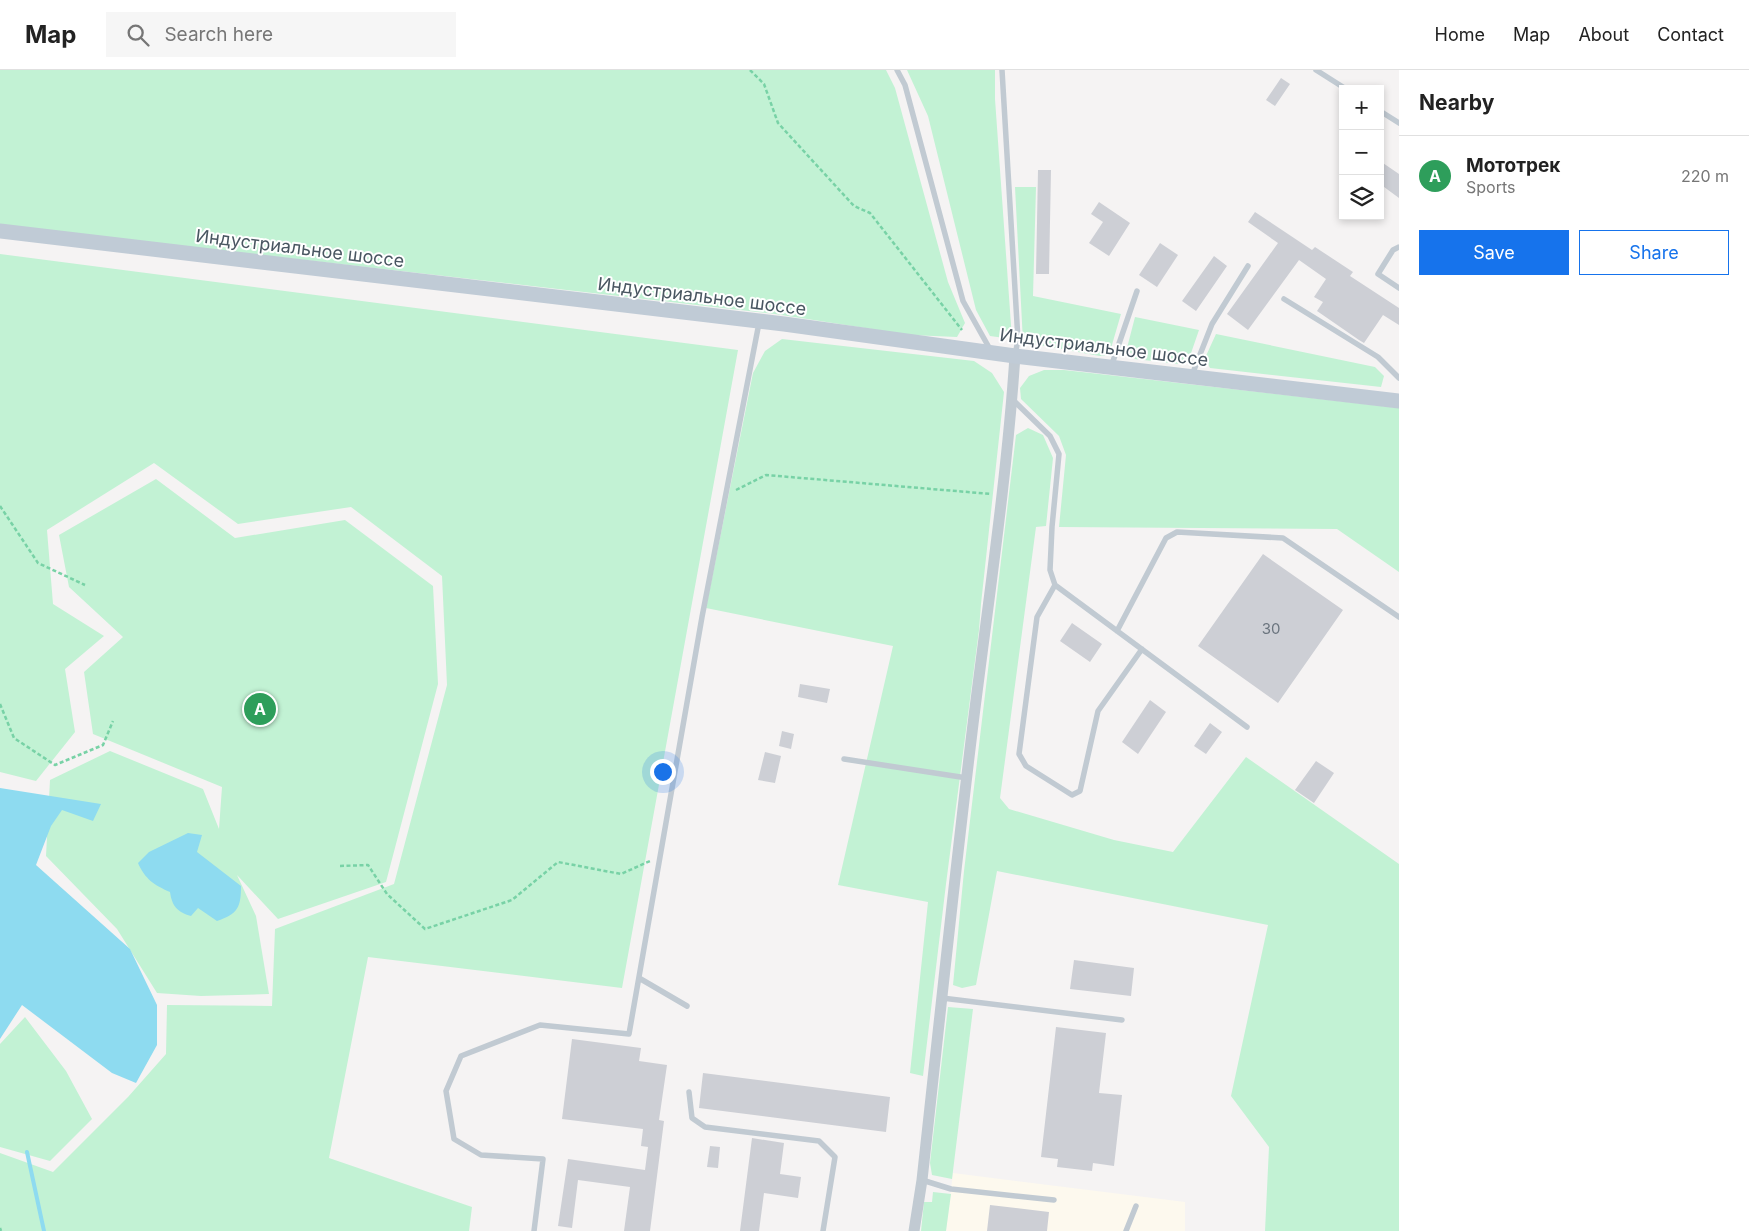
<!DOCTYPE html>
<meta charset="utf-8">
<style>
body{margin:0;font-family:Inter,sans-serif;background:#f6f6f6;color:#222}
.controls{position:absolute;right:15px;top:15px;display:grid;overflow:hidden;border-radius:0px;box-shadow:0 2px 8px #0003}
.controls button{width:45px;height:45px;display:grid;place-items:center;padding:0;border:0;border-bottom:1px solid #e0e0e0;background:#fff;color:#222;font:25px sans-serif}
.you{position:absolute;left:662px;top:701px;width:18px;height:18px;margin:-12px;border:4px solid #fff;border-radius:50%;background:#1a73e8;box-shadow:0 0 0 8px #1a73e833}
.badge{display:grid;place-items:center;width:32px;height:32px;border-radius:50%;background:#1673ec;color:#fff;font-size:16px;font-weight:700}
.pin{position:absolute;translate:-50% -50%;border:2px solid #fff;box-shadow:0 1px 5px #0006}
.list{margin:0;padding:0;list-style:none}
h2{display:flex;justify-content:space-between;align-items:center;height:65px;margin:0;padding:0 20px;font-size:21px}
h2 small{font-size:16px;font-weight:400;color:#767676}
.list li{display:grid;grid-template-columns:32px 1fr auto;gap:15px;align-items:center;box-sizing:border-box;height:80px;padding:0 20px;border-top:1px solid #e0e0e0}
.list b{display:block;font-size:19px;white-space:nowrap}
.list p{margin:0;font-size:16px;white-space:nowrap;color:#767676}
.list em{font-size:16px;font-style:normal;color:#767676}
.actions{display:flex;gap:10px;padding:15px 20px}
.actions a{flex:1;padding:11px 0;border:1px solid #1673ec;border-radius:0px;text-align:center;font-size:18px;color:#1673ec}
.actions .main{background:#1673ec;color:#fff}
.icon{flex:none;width:28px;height:28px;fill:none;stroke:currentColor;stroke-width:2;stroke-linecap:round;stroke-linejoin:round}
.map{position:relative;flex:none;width:1399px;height:1161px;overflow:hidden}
header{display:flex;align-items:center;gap:30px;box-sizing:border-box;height:70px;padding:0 25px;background:#fff;border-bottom:1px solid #e0e0e0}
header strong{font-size:24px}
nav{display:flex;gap:28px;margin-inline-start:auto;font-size:18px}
.search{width:350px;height:45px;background:#f6f6f6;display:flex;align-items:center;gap:12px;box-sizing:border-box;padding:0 18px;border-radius:0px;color:#767676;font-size:19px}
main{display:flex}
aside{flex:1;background:#fff}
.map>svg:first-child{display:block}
.commercial{fill:#fdf9ee}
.green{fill:#c2f2d4}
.water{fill:#8edbf0}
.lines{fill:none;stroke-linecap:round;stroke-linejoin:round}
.stream{stroke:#8edbf0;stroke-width:4}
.building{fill:#cdcfd5}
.path{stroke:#78d2a6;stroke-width:2.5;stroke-dasharray:4 2.5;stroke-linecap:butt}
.lane{stroke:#c1cad2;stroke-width:5.5}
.street{stroke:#c1cad2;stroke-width:11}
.secondary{stroke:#c0cbd6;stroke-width:15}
.labels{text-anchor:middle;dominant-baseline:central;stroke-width:4;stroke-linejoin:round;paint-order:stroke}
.number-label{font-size:15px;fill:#6a747e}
.street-label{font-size:18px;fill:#495661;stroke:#fff}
</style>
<header>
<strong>Map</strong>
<div class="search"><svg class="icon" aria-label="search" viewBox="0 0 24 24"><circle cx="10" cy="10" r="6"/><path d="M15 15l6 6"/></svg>Search here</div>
<nav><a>Home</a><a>Map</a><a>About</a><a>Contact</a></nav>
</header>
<main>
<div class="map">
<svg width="1399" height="1161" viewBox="0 0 1399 1161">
<rect width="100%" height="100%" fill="#f5f3f3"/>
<path class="commercial" d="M953,1103L1185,1132V1161H946Z"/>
<path class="green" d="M0,0H886L895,18L948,212L965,253L957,267L910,265L775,244L0,155Z
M907,0H995V29L1012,269L990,266L976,240L928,46Z
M1015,117H1036L1033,226L1121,244L1109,285L1100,286L1023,272Z
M0,184L738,280L622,918L368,887L329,1088L472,1137L469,1161H0V1083L53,1102L128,1027L166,984L167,935L272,936L275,859L394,814L447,615L442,506L351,437L238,454L154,393L47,460L53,534L104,566L65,599L75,662L36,711L0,702Z
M1135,247L1199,260L1189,289L1179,294L1135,289L1127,278Z
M1216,264L1375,297L1384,306L1381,317L1210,298L1205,288Z
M782,269L974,291L992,303L1004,322L981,534L979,560L946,814L923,1006L910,1003L928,832L838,815L893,576L706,538L753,303L765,281Z
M1044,300H1064L1399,338V502L1337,459L1059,457L1066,385L1059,366L1021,329L1020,318L1029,306Z
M1028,358L1043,365L1053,388L1046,456L1036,457L1000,728L1009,739L1114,770L1173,782L1246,687L1399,794V1161H1265L1269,1077L1231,1026L1268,855L997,801L976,915L962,918L953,915L964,801L1016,365Z
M156,409L235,468L345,450L433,516L438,614L386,812L278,849L237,805L256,846L269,924L201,926L157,923L117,859L46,786L50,710L110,681L203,719L219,759L222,717L93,664L84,602L123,567L69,517L59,465Z
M948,937L973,939L952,1109L932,1105L930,1093Z
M25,947L66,1001L92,1049L50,1091L0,1077V974Z
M933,1122L951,1124L946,1161H921L924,1132H932Z"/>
<path class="water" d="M0,718L101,734L93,751L62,740L51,756L36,795L130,879L157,935V975L136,1013L112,1003L22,935L0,969Z
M188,763L202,765L197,782L241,816C241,837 238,844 217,851L198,838L191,846C177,842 172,836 170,822C154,815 145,809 138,793L149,782Z"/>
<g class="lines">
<path class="stream" d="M27,1082L44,1161"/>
</g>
<path class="building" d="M1281,8L1290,14L1275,36L1266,30Z
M1380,91L1399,104V128L1380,114Z
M1038,100H1051L1049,204H1036Z
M1099,132L1130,153L1109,186L1089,173L1103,152L1091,144Z
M1255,142L1312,180L1315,177L1353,202L1350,206L1399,238V255L1383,245L1364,273L1359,270L1317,241L1323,232L1314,227L1326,209L1299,190L1248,260L1227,244L1278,173L1248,152Z
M1160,173L1178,185L1157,217L1139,205Z
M1214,186L1227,196L1196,241L1182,231Z
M1263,484L1343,540L1278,633L1198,576Z
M1072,553L1102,574L1090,592L1060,571Z
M800,614L830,619L827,633L798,627Z
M1150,630L1166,642L1138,684L1122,672Z
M1210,653L1222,662L1206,684L1194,676Z
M782,661L794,664L791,679L779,676Z
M765,682L781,686L775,713L758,710Z
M1316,691L1334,703L1314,733L1295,720Z
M1074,890L1134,898L1131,926L1070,919Z
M1056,957L1106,963L1099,1023L1122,1025L1114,1096L1093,1093L1092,1101L1057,1097L1058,1089L1041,1087Z
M572,969L641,978L639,991L667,995L659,1050L664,1051L650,1161H624L630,1117L578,1110L572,1158L558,1156L568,1089L645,1100L648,1077L641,1076L643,1059L562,1049Z
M703,1003L890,1027L886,1062L699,1038Z
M752,1068L784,1073L780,1104L801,1107L798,1128L764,1123L759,1161H740Z
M710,1076L720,1077L718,1098L707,1097Z
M990,1135L1049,1142L1047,1161H987Z"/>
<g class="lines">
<path class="path" d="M750,0L764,14L778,53L854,136L870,143L962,260
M736,420L766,405L991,424
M0,436L38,493L85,515
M0,634L14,668L55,695L103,675L113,651
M340,796L368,795L387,824L425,859L512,830L558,792L621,804L650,791
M0,1158L1,1161"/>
<path class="lane" d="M897,0L905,15L963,231L991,281
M1002,0L1018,270L1015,285
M1316,0L1346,19
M1380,41L1399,53
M1399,177L1393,180L1378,204L1399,218
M1284,229L1378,287L1399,308
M1111,297L1137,221
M1192,305L1212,254L1248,196
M1013,330L1050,366L1059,384L1052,457L1050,500L1055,515L1247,657
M1055,515L1037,547L1019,684L1026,696L1072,725L1080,721L1098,641L1142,579
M1117,561L1166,468L1177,462L1283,468L1399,547
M844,689L967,708
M639,908L687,936
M942,928L1122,950
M689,1022L692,1048L705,1057L819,1071L835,1087L823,1161
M922,1110L951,1119L1054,1130
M534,1161L543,1089L481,1085L454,1069L446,1021L461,986L540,955L629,964L702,547L759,253
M1126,1161L1136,1136"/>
<path class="street" d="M914,1161L922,1110C939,955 955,801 974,646C989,526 1007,406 1015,286"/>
<path class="secondary" d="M0,161L784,254L1015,286L1399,331"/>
</g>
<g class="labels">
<g class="number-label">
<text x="1271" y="558">30</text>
</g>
<g class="street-label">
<text transform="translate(300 178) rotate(7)">Индустриальное шоссе</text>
<text transform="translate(702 226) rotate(7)">Индустриальное шоссе</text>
<text transform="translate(1104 277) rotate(7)">Индустриальное шоссе</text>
</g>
</g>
</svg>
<div class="controls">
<button>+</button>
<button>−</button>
<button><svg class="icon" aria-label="layers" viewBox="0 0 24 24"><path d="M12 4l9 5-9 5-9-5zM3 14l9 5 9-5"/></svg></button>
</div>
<div class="you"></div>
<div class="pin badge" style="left:260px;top:639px;background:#2e9e5b">A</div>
</div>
<aside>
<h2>Nearby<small></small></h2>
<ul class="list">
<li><span class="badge" style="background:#2e9e5b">A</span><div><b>Мототрек</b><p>Sports</p></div><em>220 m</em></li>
</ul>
<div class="actions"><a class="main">Save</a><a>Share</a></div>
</aside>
</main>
